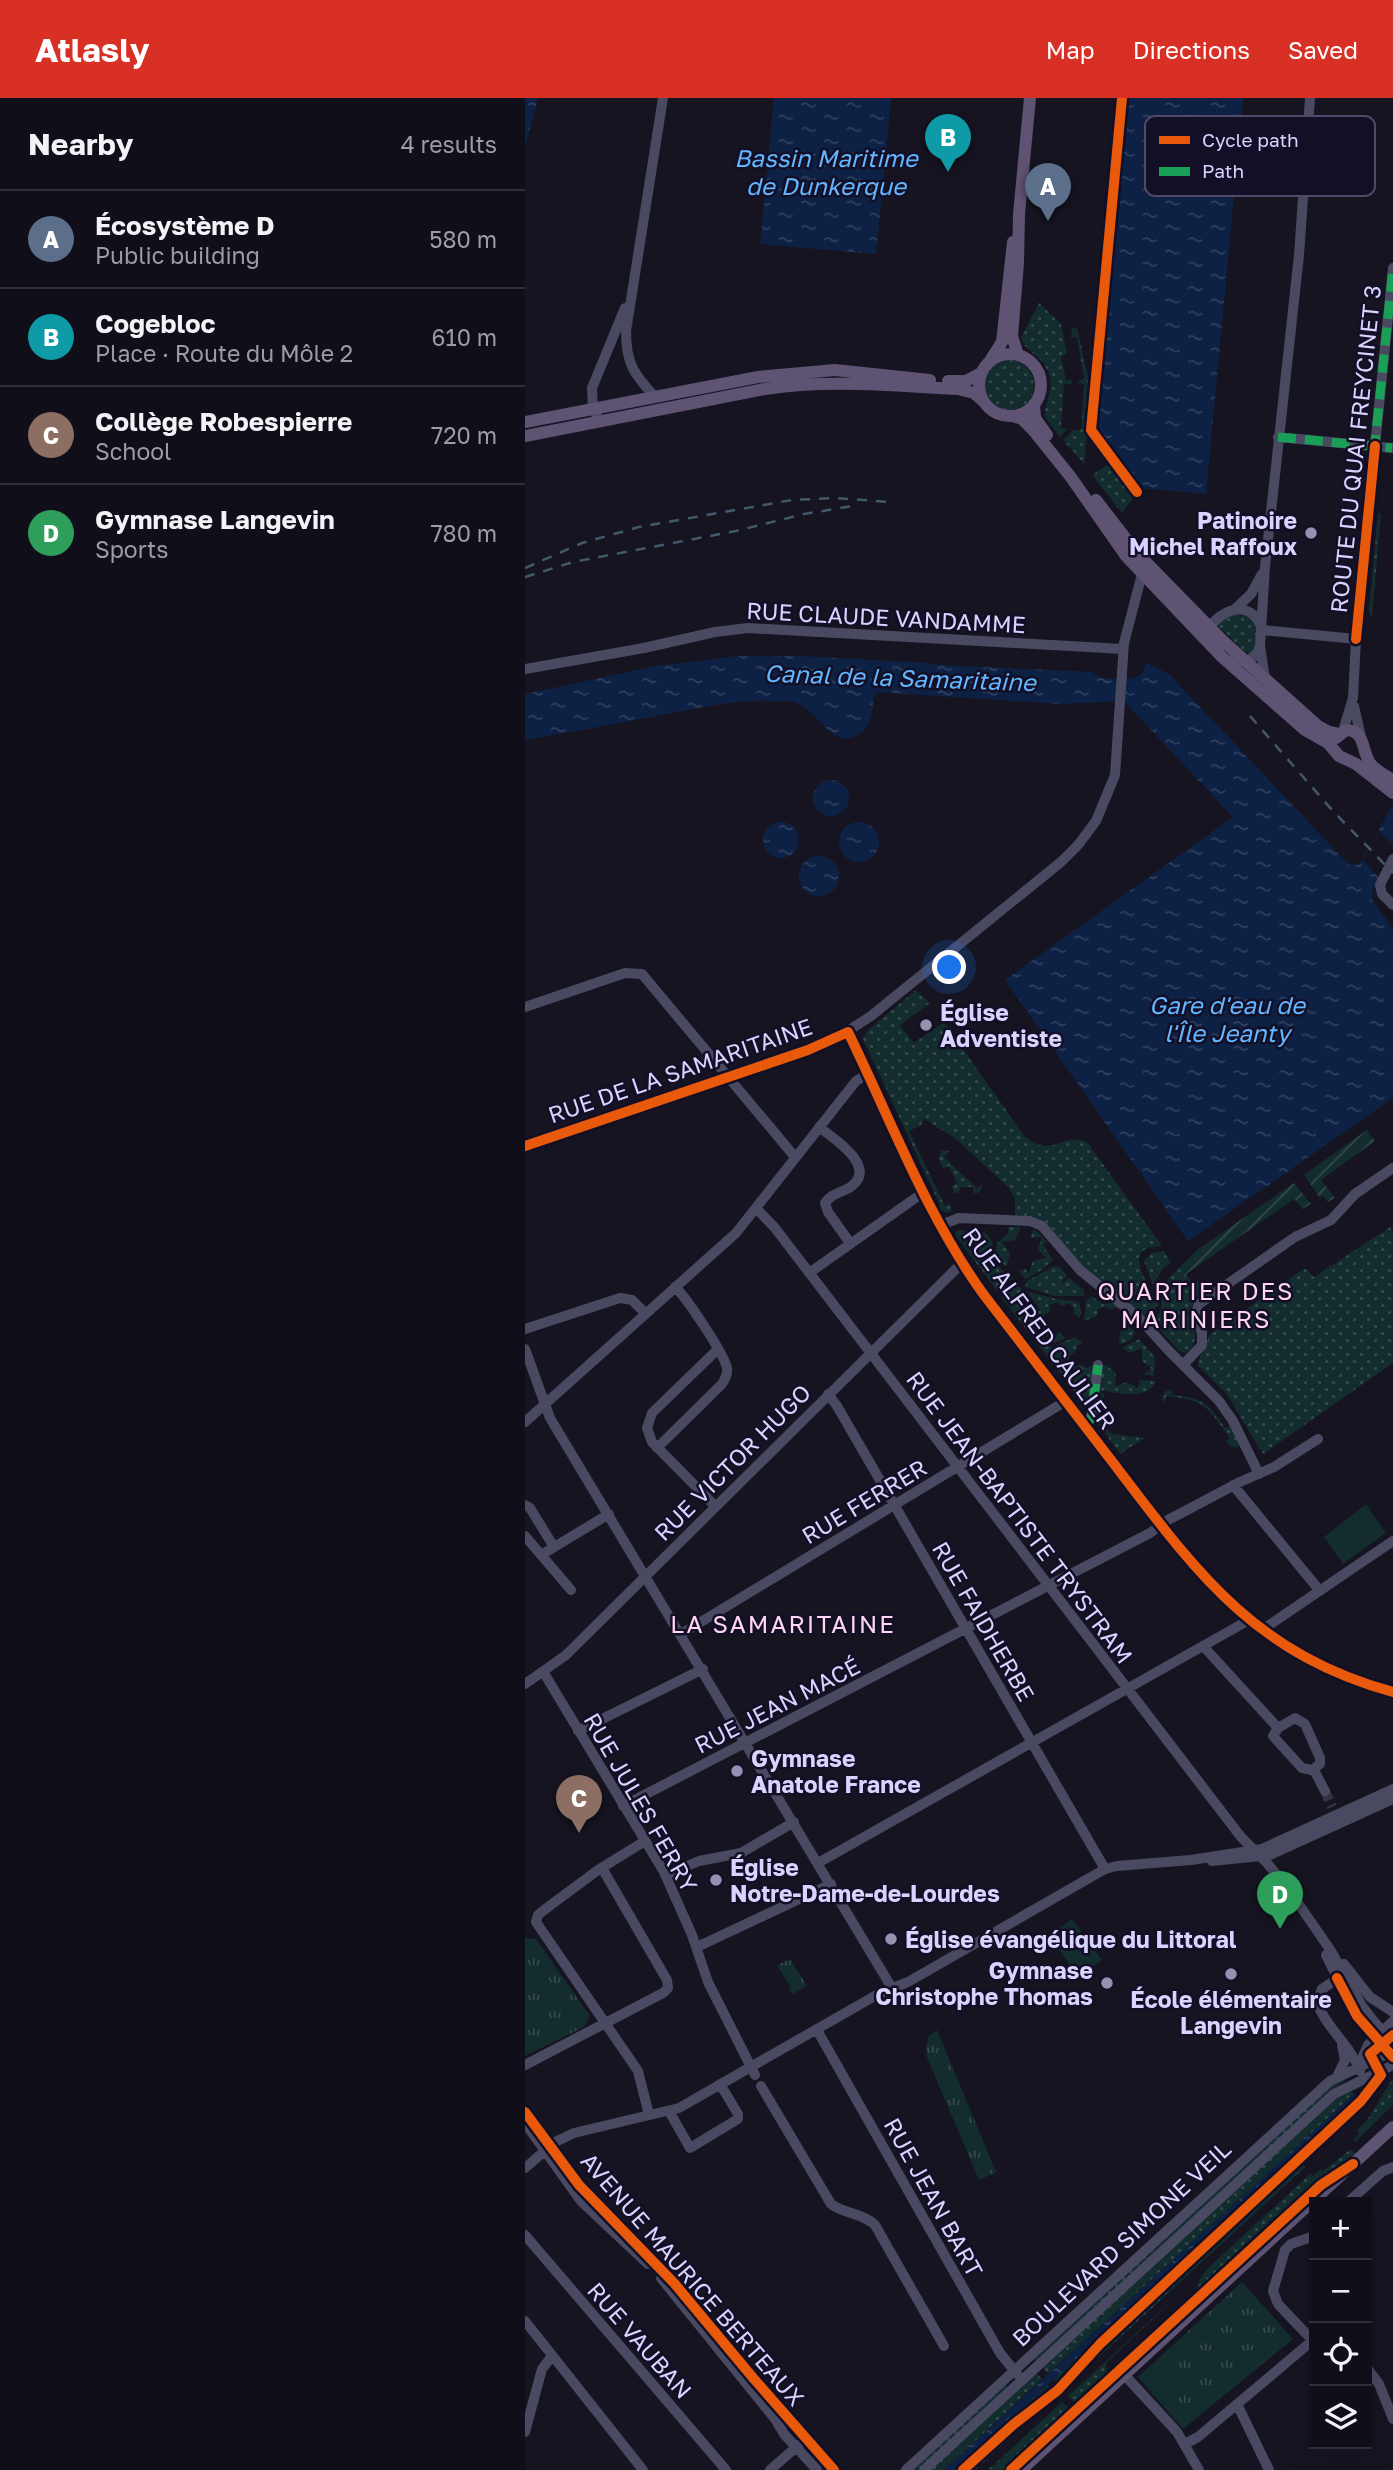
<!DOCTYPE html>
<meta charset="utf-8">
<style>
body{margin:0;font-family:"Golos Text",sans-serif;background:#191822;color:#f1f3f6}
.controls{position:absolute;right:21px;bottom:21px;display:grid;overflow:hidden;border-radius:0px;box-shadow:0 7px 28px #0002}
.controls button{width:63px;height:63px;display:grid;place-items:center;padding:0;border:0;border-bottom:2px solid #302f38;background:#100f19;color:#f1f3f6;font:35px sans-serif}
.you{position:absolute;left:425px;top:870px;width:24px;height:24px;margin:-18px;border:5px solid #fff;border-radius:50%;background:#1a73e8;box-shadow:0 0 0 10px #1a73e833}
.badge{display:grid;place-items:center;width:46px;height:46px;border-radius:50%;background:#d93025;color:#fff;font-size:23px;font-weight:700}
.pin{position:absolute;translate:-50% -58px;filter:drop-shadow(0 2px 4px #0008)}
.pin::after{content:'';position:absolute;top:37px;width:24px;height:21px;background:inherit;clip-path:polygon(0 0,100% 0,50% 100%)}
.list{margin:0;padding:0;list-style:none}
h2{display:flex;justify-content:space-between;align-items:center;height:91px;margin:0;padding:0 28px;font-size:30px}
h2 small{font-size:23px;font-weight:400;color:#9c9ca2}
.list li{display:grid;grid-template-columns:46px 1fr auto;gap:21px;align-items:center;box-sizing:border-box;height:98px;padding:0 28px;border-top:2px solid #302f38}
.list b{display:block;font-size:26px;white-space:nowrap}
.list p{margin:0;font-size:23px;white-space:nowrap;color:#9c9ca2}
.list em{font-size:23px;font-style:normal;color:#9c9ca2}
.icon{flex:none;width:38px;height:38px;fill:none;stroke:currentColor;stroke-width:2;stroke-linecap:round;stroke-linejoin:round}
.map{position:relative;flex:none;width:868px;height:2372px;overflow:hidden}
header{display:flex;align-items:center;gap:42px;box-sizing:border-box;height:98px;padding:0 35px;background:#d93025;color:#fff}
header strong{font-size:33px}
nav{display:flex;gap:38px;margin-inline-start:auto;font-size:24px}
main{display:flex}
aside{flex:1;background:#100f19}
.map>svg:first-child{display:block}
.grass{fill:url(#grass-dots)}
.park{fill:url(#park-tufts)}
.garden{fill:url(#garden-furrows)}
.pitch{fill:#132c2d}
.water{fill:url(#water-ripples)}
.pier{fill:#161421}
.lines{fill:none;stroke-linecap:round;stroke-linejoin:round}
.minor-tunnel{stroke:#333142;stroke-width:10;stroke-dasharray:10 5;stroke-linecap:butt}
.minor{stroke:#4a4962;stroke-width:10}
.major{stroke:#5e5373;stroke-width:12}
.rail{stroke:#43596b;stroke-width:2.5;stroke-dasharray:10 9;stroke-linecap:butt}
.minor-bridge{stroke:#4a4962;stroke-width:10}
.quiet{stroke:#1a9f57;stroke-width:9;stroke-dasharray:18 9;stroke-linecap:butt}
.cycleway-casing{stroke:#130f26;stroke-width:15}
.cycleway{stroke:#e8590c;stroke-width:10}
.poi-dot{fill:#9591b1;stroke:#130f26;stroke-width:2.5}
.labels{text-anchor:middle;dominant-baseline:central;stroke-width:5;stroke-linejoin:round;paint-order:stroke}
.street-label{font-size:23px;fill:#d9d4ff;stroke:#130f26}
.poi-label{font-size:23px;font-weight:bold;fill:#d9d4ff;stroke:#130f26;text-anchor:start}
.water-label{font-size:24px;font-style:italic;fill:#62b6ff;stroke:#130f26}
.neighbourhood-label{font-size:24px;letter-spacing:2px;fill:#ffd6f0;stroke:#130f26}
.key{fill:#130f26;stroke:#4e4a67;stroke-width:2}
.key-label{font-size:19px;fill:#d9d4ff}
</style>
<header>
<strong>Atlasly</strong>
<nav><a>Map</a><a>Directions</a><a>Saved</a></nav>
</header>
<main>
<aside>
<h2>Nearby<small>4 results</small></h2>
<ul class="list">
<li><span class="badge" style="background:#5c6f8a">A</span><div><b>Écosystème D</b><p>Public building</p></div><em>580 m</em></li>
<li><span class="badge" style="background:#0f9aa8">B</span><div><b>Cogebloc</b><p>Place · Route du Môle 2</p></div><em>610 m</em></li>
<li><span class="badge" style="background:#8d6e63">C</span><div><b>Collège Robespierre</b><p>School</p></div><em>720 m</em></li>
<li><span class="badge" style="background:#2e9e5b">D</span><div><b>Gymnase Langevin</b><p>Sports</p></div><em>780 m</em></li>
</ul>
</aside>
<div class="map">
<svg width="868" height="2372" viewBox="0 0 868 2372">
<defs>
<pattern id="grass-dots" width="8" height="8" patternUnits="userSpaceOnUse" patternTransform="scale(1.75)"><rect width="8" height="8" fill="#132c2d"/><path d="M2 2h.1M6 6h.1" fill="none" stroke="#354a4c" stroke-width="1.8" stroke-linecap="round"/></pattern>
<pattern id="park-tufts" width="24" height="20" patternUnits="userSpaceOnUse" patternTransform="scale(1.75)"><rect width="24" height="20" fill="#132c2d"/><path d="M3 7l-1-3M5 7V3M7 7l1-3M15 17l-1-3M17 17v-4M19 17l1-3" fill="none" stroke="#354a4c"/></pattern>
<pattern id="garden-furrows" width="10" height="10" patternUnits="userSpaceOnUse" patternTransform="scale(1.75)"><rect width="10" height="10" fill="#132c2d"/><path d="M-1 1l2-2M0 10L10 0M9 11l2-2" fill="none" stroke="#354a4c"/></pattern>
<pattern id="water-ripples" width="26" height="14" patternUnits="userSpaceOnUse" patternTransform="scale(1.75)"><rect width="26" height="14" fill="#0d2144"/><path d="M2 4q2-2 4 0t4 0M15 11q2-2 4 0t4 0" fill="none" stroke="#304060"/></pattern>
</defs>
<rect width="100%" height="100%" fill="#161421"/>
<path class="grass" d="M514,205L536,226L542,256L536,258L541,282L546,281L547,286H539L536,330L542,331L535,339L520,319C519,305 528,294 525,280C520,257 501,256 496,240Z
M547,230H552L566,291L559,366L538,342L549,332H556L559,286L553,285L554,283L559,281L552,239L546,240Z
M459 287a25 25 0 1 1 50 0a25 25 0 1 1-50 0Z
M585,365L610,397L597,415L567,377Z
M853,415H856L847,519L844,514Z
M708,517C735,516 733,533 729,553L725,556L720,554L693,528L694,523Z
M391,892L405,905L375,927L389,945L419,924L500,1039C506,1043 513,1048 521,1048C536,1047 547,1037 562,1044L637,1148C592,1149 626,1187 633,1207L622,1220L562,1173L526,1131L517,1124L490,1119V1101L484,1090L431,1041L399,1021L396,1027L384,1033L420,1108L425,1106L427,1113L422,1115L414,1112V1105L338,941L342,933Z
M417,1052L424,1053L419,1059L452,1090L457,1086L455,1094L448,1095V1089H435L434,1095H430L426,1088L432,1085L424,1068L418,1070L413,1060Z
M483,1129H496L490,1142L477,1144L485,1155L482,1168L472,1163L469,1156L473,1144L483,1136Z
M865,1129L868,1133V1265L738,1356L701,1295L673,1268C673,1257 682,1248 684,1237L780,1170L789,1179Z
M509,1131L522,1143L518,1147L528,1162L517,1172L500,1181L494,1173L500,1171L504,1175L508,1163L521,1160L513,1151L517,1139L506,1140L507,1133Z
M433,1132L461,1135L468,1145C463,1165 474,1169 488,1180L472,1193L431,1138L430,1135Z
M639,1153L646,1165L638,1170L628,1187L619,1163L626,1155Z
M529,1168L535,1169L542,1178L536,1184L538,1185L544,1180L559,1192V1198H529L500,1189L502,1183Z
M654,1170L673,1198L663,1215C668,1231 677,1244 660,1255L654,1253L628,1224C638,1212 640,1206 632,1192Z
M492,1185L498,1193L489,1202L504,1222L509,1219L522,1247L527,1249L550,1239L558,1245L552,1248L551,1254L545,1257L544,1264L551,1269L556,1266L561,1270L568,1267L564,1312L476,1199Z
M501,1193L531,1201L554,1204L556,1212L555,1220L549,1216V1209L544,1205L538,1208L532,1204L525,1207V1214L519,1217L518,1224L524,1228L523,1235L529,1239L534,1235L541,1240L526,1246L511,1214L515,1211Z
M566,1198L578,1206L588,1205L607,1223L603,1228L610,1234L607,1241L594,1247L595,1234L600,1231L601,1224L596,1220L597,1214L591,1209L585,1212L579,1208L573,1212L572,1218L559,1223L561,1203Z
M614,1241L630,1259L629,1278L618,1276L627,1271L617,1263V1250L605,1255L597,1250Z
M575,1267H581L591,1275L590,1288L602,1284L613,1290L615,1282L631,1283C621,1304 593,1294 573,1292Z
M646,1291L647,1297C677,1300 684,1305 700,1330L705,1327L715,1348L710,1350L701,1344L705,1340C682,1309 682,1302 641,1298L640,1304L638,1303L637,1299L641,1293Z
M573,1295L579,1296L577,1326L587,1336L620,1340L595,1356L570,1321Z
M868,1980V2007L830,2044L828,2042L834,2036L832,2033L843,2021Z
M818,1981L820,1983L810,1989L511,2263L508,2260L809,1985Z
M825,1991L829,1996L523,2276L517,2268L813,1999Z
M826,2051L830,2055L796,2081L669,2197L674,2183L681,2172L785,2076L788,2078L796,2071L798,2073Z
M775,2054L777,2056L761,2072L572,2246L535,2288L529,2281Z
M782,2056L785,2059L778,2066L780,2069L538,2292L576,2248L766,2074Z
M653,2197L583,2263L581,2269L583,2274L550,2305L543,2298Z
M511,2275L517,2281L419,2372H406Z
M481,2286L482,2289L393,2372H387Z
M522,2287L529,2294L488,2323L435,2372H430Z
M532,2297L450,2372H441L495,2323Z
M537,2304L544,2310L477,2372H463Z"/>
<path class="park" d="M0,1840L11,1841L65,1918L59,1929L0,1958Z
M265,1861L282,1888L267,1896L264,1892L266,1890L252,1867Z
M412,1932L471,2074L454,2082L401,1957L403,1939Z
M717,2184L768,2241L658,2331L613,2279Z"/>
<path class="garden" d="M842,1032L850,1043L796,1082L810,1100L803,1104L798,1098L795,1100L779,1077Z
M769,1085L786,1106L778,1111L769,1101L661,1176L668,1186L673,1183L679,1195L673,1198L654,1170L672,1152Z"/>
<path class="pitch" d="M841,1406L861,1435L818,1466L799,1439Z
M547,1821L577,1862L553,1879L529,1844L532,1842L527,1835Z
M632,2268L655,2292L641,2305L619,2279Z"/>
<path class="water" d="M0,0H13L0,50Z
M249,0H366L351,156L235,146Z
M600,0H718L681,396L615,390L570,331Z
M214,558H274L404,565L414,567L566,574L576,580L607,581L618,575L621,564L645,577L823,766L831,767L836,764L868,706V755L848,791L847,801L868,831V1000L663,1143L480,882L708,719L599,603L535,606L354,594L349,599C347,616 346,636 324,640C303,644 290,609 269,604C264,603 258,603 253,603C215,600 178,609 142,616C94,625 47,634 0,642V596L131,568Z
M288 700a18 18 0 1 1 36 0a18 18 0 1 1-36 0Z
M238 742a18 18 0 1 1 36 0a18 18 0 1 1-36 0Z
M314 744a20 20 0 1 1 40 0a20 20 0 1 1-40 0Z
M274 778a20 20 0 1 1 40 0a20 20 0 1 1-40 0Z
M829,1996L834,2001L430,2372H419Z"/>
<path class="pier" d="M854,732L868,747V755L854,780L838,762Z"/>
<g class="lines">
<path class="minor-tunnel" d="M800,1693L807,1709"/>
<path class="minor" d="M130,299C109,276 101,266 101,233L138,0
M75,323L68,311L67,290L100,210
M753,339L867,350
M710,511L726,496L737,476
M737,532L831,541L828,600L818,633
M682,533C696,510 726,500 737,531
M831,535L868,170
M735,548L740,581
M700,562C716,565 730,565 735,548L740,469L774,157L785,0
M0,571L119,550L190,534L223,530L598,551
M829,608L836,639
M868,761L855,787L857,796L868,807
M0,909L100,875L117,876L270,1059
M323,934C366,1022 401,1117 459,1197C501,1252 544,1307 586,1362C670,1472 727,1555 868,1594
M294,1029C308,1040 351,1067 328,1087C319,1095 307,1094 300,1105L303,1114L325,1145
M0,1048L283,952L315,938L346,918L536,764L553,747L571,723L590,677L599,545L617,476
M231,1110L250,1130L716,1739L742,1765L764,1792L806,1853L837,1908L851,1926
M416,1127L434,1120L505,1123L517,1128L555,1172L614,1220L643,1252L694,1303L708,1323L734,1376
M284,1175L399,1094
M0,1231L95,1200L107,1202L120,1215
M0,1251L25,1320L367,1890
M658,1267L677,1247V1235L670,1217L674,1206L770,1139L806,1122L830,1096L868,1070
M303,1296L312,1308L580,1771
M0,1324L211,1135L331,983L343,976
M558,1326L566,1321L573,1267
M132,1350L197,1286C200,1281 203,1276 202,1270C199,1256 162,1200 150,1189
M708,1387L795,1493
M0,1407L5,1410L29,1449
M190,1408L127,1344L122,1330L127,1315L192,1252
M0,1438L46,1492
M16,1457L84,1416
M737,1532L868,1443
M156,1536L541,1303
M678,1548L753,1630
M19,1575L139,1774L167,1837L183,1884L230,1977
M0,1586L41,1557L437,1165
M770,1620L780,1626L795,1660V1666L787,1672L777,1670L748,1638L753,1630Z
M53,1633L178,1571
M789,1672L800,1693
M98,1708L625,1435L643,1422L715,1384L749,1369L793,1341
M120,1743L73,1772L19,1812L13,1817L11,1824L113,1973L124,2017
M687,1763L745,1757L868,1701
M293,1765L724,1522
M141,1777L174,1763L216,1755L269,1724
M172,1849L306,1786
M801,1857L830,1915L844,1932
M819,1866L845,1899L868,1914
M818,1877L797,1891L792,1905C802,1931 826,1948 835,1973
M292,1932L475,2255L492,2276
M0,1967L138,1895L143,1890L142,1882L77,1770
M833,1969L843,1947L868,1923
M812,1979L820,1962L817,1947
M236,1988L306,2106C319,2116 338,2115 350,2127L419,2248
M144,2013L165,2050L213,2021V2016L195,1986
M0,2014L54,2087L149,2185L229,2281L309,2372
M0,2025L56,2103L123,2166
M0,2070L30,2044L49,2035L154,2010L355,1895L383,1884L580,1771L592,1768L666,1762L737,1751L868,1691
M823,2104L858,2073L868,2069
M0,2137L201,2372
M789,2138L766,2146L760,2152L748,2193L753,2206L789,2244
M136,2180L250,2321L259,2336L292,2372
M0,2223L118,2372
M842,2270L854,2286L868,2321
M595,2272L652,2334L674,2372
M712,2306L744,2372
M0,2334L17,2271L27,2258
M660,2346L673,2339L787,2243
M245,2372L276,2345
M381,2372L805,1983L868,1953
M399,2372L809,1996L868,1967"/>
<path class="major" d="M454 287a31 31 0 1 1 62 0a31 31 0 1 1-62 0Z
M493,257L487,238L493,165L494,116L505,0
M466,261L477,244L488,144
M423,283H441L456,275
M509,306L510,320L522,337
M488,318L497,321L508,332L545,378L601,458L697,559L780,632L803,645L814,658L831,666L868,695
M0,324L233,279L310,272L405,282
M0,338L240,291C303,281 369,288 433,291L449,295L457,302
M571,402L612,455L698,543L793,628L804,634L814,636
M811,640L821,632C841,633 836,652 845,665C851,673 860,677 868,682
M496,2372L868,2029"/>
<path class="rail" d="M0,470L57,445L114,429L267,402L309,400L366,404
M0,479L48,464L211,433L279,416L328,408
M725,618L807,712L868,775"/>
<path class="minor-bridge" d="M851,1926L868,1944
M844,1932L868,1959"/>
<path class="quiet" d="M753,339L867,350
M849,355L868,170
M558,1326L566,1321L573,1267"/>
<defs>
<path id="cycleway" d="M597,0L566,332L612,394
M831,541L850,348
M0,1048L283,952L323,934C366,1022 401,1117 459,1197C501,1252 544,1307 586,1362C670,1472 727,1555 868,1594
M812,1880L832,1918L868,1959
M0,2014L54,2087L149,2185L229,2281L309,2372
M438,2372L489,2326L533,2292L575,2246L836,2003L856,1977L845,1956L868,1937
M486,2372L796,2087L828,2066"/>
</defs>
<use href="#cycleway" class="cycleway-casing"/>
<use href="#cycleway" class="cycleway"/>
</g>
<g class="poi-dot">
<circle cx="786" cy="435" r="7"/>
<circle cx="401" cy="927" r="7"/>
<circle cx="212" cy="1673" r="7"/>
<circle cx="191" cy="1782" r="7"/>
<circle cx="366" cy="1841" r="7"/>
<circle cx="706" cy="1876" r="7"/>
<circle cx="582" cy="1885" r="7"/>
</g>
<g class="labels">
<g class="street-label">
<text transform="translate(830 351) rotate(-84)">ROUTE DU QUAI FREYCINET 3</text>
<text transform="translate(361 519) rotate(3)">RUE CLAUDE VANDAMME</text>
<text transform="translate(155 972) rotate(-19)">RUE DE LA SAMARITAINE</text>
<text transform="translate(515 1230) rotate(54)">RUE ALFRED CAULIER</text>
<text transform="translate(207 1364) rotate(-45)">RUE VICTOR HUGO</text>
<text transform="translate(339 1403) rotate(-31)">RUE FERRER</text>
<text transform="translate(495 1419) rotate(53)">RUE JEAN-BAPTISTE TRYSTRAM</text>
<text transform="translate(459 1523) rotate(60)">RUE FAIDHERBE</text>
<text transform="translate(252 1607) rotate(-27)">RUE JEAN MACÉ</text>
<text transform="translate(116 1704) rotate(60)">RUE JULES FERRY</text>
<text transform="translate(409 2099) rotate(61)">RUE JEAN BART</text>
<text transform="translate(596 2145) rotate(-43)">BOULEVARD SIMONE VEIL</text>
<text transform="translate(168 2181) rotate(49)">AVENUE MAURICE BERTEAUX</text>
<text transform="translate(115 2242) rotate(49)">RUE VAUBAN</text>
</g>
<g class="poi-label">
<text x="772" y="422" text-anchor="end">Patinoire<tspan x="772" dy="26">Michel Raffoux</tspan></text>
<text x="415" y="914">Église<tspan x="415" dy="26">Adventiste</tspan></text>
<text x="226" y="1660">Gymnase<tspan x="226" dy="26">Anatole France</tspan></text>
<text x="205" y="1769">Église<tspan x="205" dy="26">Notre-Dame-de-Lourdes</tspan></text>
<text x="380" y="1841">Église évangélique du Littoral</text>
<text x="568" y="1872" text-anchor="end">Gymnase<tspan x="568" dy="26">Christophe Thomas</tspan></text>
<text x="706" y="1901" text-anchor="middle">École élémentaire<tspan x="706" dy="26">Langevin</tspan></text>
</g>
<g class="water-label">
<text x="301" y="59">Bassin Maritime<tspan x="301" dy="28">de Dunkerque</tspan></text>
<text transform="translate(375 579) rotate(2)">Canal de la Samaritaine</text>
<text x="702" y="906">Gare d'eau de<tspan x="702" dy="28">l'Île Jeanty</tspan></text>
</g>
<g class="neighbourhood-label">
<text x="671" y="1192">QUARTIER DES<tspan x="671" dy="28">MARINIERS</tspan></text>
<text x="258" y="1525">LA SAMARITAINE</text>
</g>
</g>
<rect x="620" y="18" width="230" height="80" rx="10" class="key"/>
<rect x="634" y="38" width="31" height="8" fill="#e8590c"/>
<rect x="634" y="69" width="31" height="9" fill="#1a9f57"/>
<g class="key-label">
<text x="677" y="49">Cycle path</text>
<text x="677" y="80">Path</text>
</g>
</svg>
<div class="controls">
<button>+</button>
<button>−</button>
<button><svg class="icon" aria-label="locate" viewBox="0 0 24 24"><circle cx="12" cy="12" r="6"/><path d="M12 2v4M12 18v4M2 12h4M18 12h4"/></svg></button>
<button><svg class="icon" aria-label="layers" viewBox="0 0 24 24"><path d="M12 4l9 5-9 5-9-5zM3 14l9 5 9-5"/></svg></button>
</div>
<div class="you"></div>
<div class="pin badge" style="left:523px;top:123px;background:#5c6f8a">A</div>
<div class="pin badge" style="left:423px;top:74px;background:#0f9aa8">B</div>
<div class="pin badge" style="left:54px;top:1735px;background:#8d6e63">C</div>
<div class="pin badge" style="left:755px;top:1831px;background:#2e9e5b">D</div>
</div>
</main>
